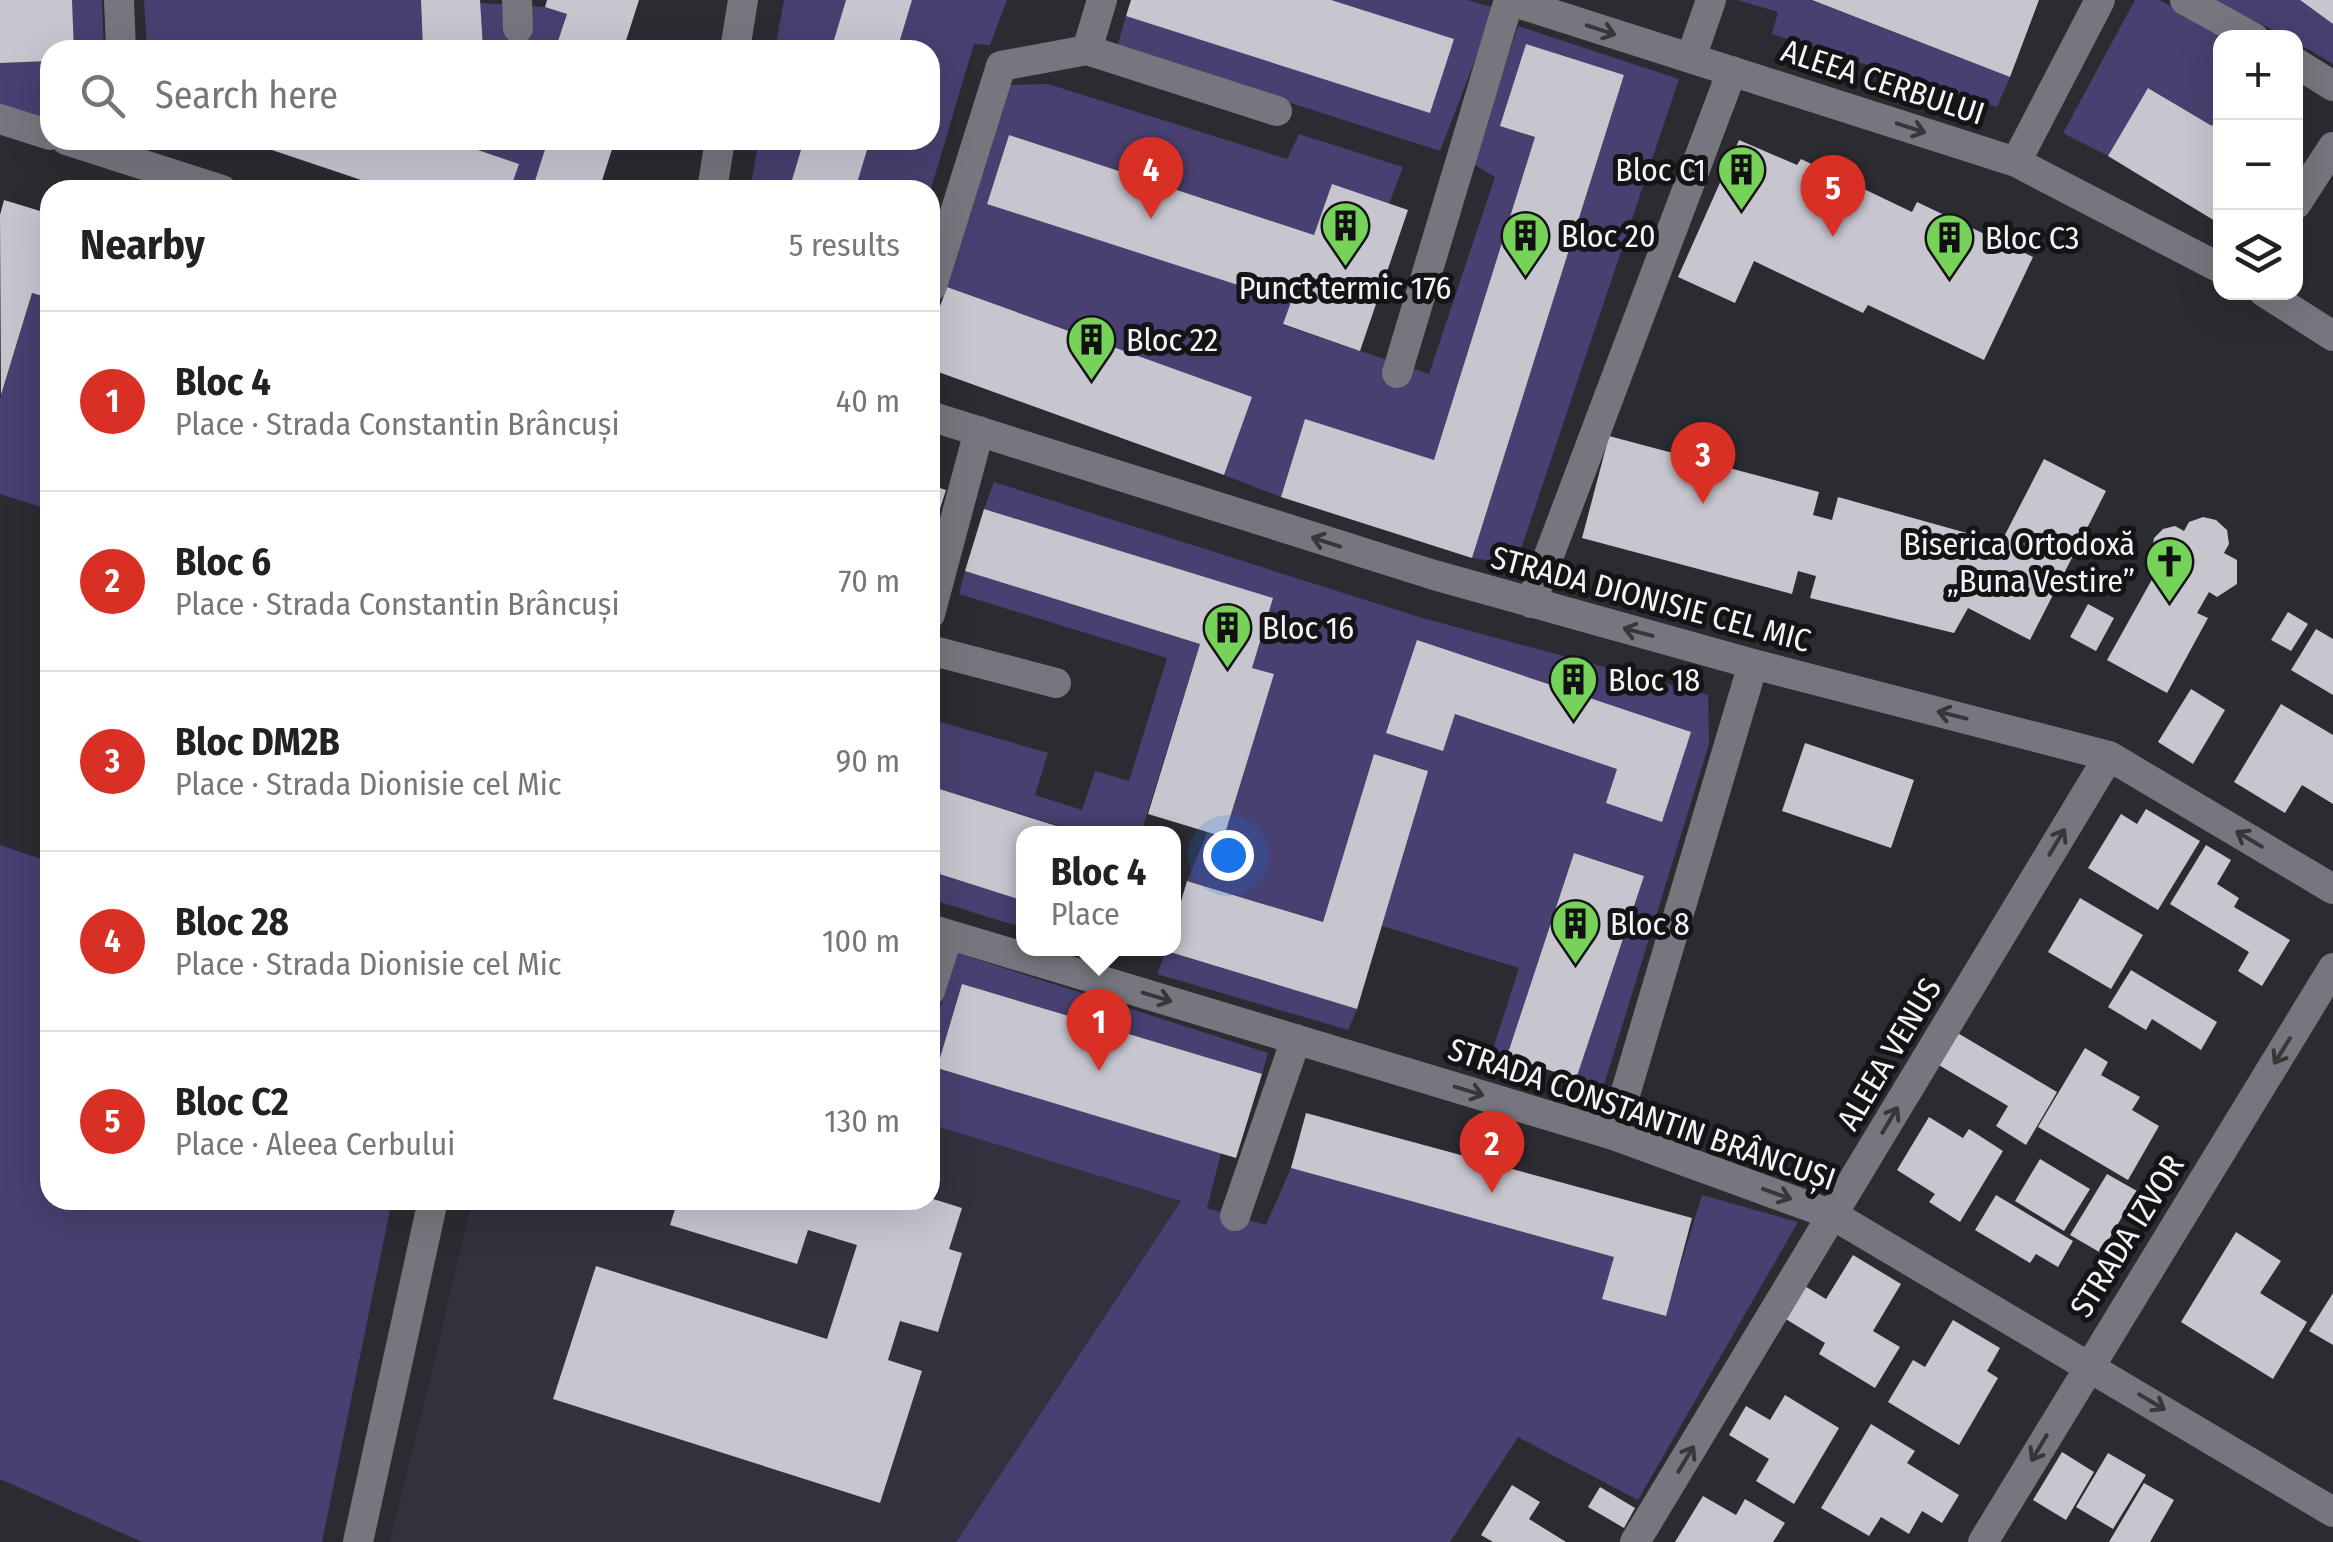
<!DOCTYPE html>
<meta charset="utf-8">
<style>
body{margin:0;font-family:"Fira Sans Condensed",sans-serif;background:#f6f6f6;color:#222}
.controls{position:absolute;right:30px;top:30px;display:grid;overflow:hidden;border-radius:20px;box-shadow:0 10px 40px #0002}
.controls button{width:90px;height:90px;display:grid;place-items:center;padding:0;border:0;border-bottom:2px solid #e0e0e0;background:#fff;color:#222;font:50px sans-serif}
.you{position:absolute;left:1228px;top:855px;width:35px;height:35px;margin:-25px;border:8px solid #fff;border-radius:50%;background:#1a73e8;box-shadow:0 0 0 15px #1a73e833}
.badge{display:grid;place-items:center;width:65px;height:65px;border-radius:50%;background:#d93025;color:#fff;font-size:32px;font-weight:700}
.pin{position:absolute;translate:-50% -82px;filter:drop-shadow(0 2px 5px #0008)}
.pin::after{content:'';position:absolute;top:52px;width:35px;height:30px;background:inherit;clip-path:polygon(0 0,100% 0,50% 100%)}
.popup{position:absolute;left:1016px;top:826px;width:165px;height:130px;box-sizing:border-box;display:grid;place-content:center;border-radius:20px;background:#fff;filter:drop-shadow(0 2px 8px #0005);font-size:32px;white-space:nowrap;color:#767676}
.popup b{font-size:38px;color:#222}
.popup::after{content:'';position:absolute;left:50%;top:100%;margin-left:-20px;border:20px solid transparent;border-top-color:#fff}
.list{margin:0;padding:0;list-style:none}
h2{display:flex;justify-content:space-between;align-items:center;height:130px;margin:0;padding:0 40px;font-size:42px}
h2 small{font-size:32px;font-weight:400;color:#767676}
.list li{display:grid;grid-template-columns:65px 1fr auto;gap:30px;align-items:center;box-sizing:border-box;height:180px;padding:0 40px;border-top:2px solid #e0e0e0}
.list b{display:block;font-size:38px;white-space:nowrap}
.list p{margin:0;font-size:32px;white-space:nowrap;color:#767676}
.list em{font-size:32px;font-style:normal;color:#767676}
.icon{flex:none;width:55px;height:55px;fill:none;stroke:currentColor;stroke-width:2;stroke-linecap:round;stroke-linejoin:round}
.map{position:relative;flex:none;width:2333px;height:1542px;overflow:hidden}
.search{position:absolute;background:#fff;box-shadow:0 10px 40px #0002;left:40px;top:40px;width:900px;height:110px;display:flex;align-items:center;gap:25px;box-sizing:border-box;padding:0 35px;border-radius:30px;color:#767676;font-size:38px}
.panel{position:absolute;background:#fff;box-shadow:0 10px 40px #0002;left:40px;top:180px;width:900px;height:1030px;border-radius:30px}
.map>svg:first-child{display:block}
.built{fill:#32313e}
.green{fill:#474070}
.building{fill:#c7c6cf}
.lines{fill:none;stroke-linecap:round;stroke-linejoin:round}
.minor{stroke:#76767e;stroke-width:30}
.oneway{stroke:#36363b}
.labels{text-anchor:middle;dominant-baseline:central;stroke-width:10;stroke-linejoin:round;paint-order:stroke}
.street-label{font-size:32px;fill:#f3f3f8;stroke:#141417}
.poi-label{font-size:32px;fill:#f3f3f8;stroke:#141417;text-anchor:start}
</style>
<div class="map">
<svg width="2333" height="1542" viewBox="0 0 2333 1542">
<rect width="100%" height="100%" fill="#2b2b32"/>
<path class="built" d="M930,1124L1181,1201L956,1542H390L473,1200H930Z"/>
<path class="green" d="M72,0H102L104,50H74Z
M144,0H421L423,50H183L172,46L170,50H147Z
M784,0H846L831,50H775Z
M912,0H1007L990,45L974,44L930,192L855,190L870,140H930V50H897Z
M1331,0H1467L1495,8L1440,151L1117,47L1126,16Z
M1737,0H1811L2010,77L1997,107L1772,34L1778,12Z
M2135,0H2159L2230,37L2220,38V112L2212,126L2149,88L2108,156L2063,133Z
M2213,0H2300L2333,24V64L2296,42V38L2287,37Z
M480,3L545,7L567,14L555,50H436L483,47Z
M1518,26L1679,79L1516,564L1472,558L1624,75L1526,44L1501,125L1535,137L1434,460L1306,420L1281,497L1224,475L1251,397L947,287L1011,85L1048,84L1287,159L1299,134L1403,167L1389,204L1332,185L1314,235L1009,135L987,203L1291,302L1283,325L1429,374L1495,177L1473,164Z
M50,61V121L0,106V63Z
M449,140H548L532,190H510L518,164Z
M759,140H804L789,190H750Z
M32,293L50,298V510L0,494V399Z
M994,482L1419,617L1708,695L1709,744L1603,1088L1576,1079L1643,875L1574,853L1507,1056L1492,1052L1519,968L1382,926L1427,770L1374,754L1323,922L1187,881L1273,674L1252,668L1272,598L984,509Z
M965,571L1200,644L1141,833H1082L930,786V719L1048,753L1035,795L1082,810L1095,771L1129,781L1167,658L959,594Z
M0,845L50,862V1200H392L322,1542H142L0,1479Z
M930,871L1024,901V928L930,899Z
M1166,951L1357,1009L1348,1030L1157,974Z
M957,953L1268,1053L1262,1074L962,985L937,1068L1221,1153L1207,1208L1266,1225L1291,1168L1614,1257L1603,1299L1665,1316L1702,1195L1798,1222L1638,1500L1518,1437L1450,1542H956L1181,1201L930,1124V1040Z"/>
<path class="building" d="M0,0H72L74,50H50V61L0,63Z
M421,0H480L483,48L423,50Z
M547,0H639L623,50H555L567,14L545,7Z
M846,0H912L897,50H831Z
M1131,0H1331L1454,39L1430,113L1126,16Z
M1812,0H2039L2010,77Z
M2300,0H2333V24Z
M1526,44L1624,75L1472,558L1281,497L1305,419L1434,460L1535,137L1500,126Z
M2148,88L2212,126L2220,112V224L2108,156Z
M1009,135L1314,235L1332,184L1408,210L1360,351L1283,324L1291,302L987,204Z
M449,140L519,164L510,190H391L245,141Z
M548,140H615L599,190H532Z
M804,140H870L855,190H789Z
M1739,140L1797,165L1801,159L1912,212L1917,202L2033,257L1984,360L1868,305L1863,313L1754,261L1735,303L1678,277Z
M4,200L50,214V298L32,293L1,395L0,215Z
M947,287L1252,397L1224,475L930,369V334Z
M1609,436L1819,492L1813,515L1832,520L1838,497L1981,537L1976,554L1992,560L2044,459L2106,491L2030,640L1968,608L1954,633L1810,598L1816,576L1798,571L1792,594L1582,538Z
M930,485L946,490L931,537H930Z
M984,509L1273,598L1252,668L1274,674L1224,837L1148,814L1200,644L965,571Z
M2203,517L2216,520L2227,530L2229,544L2224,553L2237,560V584L2217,597L2209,592L2197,613L2208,618L2167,693L2107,660L2160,565L2155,563L2152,551L2154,538L2163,529L2175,526L2184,531L2189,522Z
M2088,604L2114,618L2096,651L2070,637Z
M2288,612L2308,624L2291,651L2271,640Z
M2316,629L2333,639V695L2291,670Z
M1417,640L1691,732L1662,822L1606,803L1617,769L1455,714L1443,751L1386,733Z
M2191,689L2225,710L2193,764L2158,742Z
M2281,704L2333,735V804L2302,785L2285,813L2234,782Z
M1805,743L1914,780L1891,848L1782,811Z
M1374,754L1428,771L1357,1009L1160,949L1174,948V925L1187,881L1323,922Z
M930,786L1079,833V834H1024V901L930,871Z
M2146,809L2200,841L2158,910L2088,868L2121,814L2137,824Z
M2206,845L2231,860L2217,884L2239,898L2234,907L2290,940L2262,986L2238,971L2249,952L2170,904Z
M1574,853L1644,876L1576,1079L1507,1056Z
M2080,898L2143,935L2111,989L2048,952Z
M2131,970L2217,1022L2201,1050L2152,1019L2146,1030L2108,1007Z
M962,984L1262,1074L1236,1158L937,1068Z
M1956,1032L2057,1092L2026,1145L1996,1126L2008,1106L1937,1064Z
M2085,1048L2108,1062L2101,1075L2140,1097L2132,1110L2159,1126L2128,1180L2038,1127Z
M1306,1113L1692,1218L1666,1316L1602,1299L1614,1257L1291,1168Z
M1929,1117L1963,1138L1969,1129L2003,1151L1960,1222L1929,1202L1935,1194L1897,1170Z
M2040,1159L2090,1189L2064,1231L2015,1201Z
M2107,1174L2137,1191L2101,1253L2070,1235Z
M1996,1195L2073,1241L2058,1267L2036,1254L2030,1263L1975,1230Z
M930,1198L962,1208L949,1249L962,1253L938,1332L900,1321L888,1360L922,1371L880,1503L553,1399L596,1266L827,1339L857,1245L808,1230L797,1264L670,1225L678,1200Z
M2236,1232L2281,1261L2260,1293L2307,1322L2273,1379L2181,1322Z
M1853,1255L1901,1284L1873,1331L1900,1347L1875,1388L1819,1354L1825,1343L1784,1318L1803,1285L1826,1299Z
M2333,1293V1345L2309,1331Z
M1953,1320L2000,1348L1987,1371L1998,1378L1959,1445L1888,1402L1913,1360L1925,1367Z
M1785,1395L1839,1428L1794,1504L1756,1481L1769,1459L1729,1435L1746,1406L1770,1420Z
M1871,1424L1915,1451L1907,1463L1959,1495L1942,1523L1922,1511L1909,1534L1881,1517L1869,1536L1821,1508Z
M2062,1452L2094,1472L2066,1520L2033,1500Z
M2108,1453L2146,1475L2113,1529L2076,1507Z
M2144,1483L2174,1500L2150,1542H2109Z
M1512,1485L1540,1502L1529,1519L1566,1542H1493L1481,1535Z
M1600,1487L1635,1508L1624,1528L1588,1507Z
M1703,1496L1736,1515L1745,1499L1785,1523L1773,1542H1675Z"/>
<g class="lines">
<path class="minor" d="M119,0L121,50
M517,0L518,28
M1508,0L2016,162L2220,268
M2185,0L2254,38
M735,50L743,0
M1087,50L1277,111
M1691,58L1711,0
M2296,63L2333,86
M0,119L50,135
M66,140L222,190
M2016,162L2100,0
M712,190L720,140
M2296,204L2333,147
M932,286L1001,66L1087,50L1102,0
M2264,292L2333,336
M1397,373L1509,0
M930,416L1434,575L1753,664L2109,756L2333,889
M1531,603L1732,71
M930,614L979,431
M930,650L1056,683
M930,929L1613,1135L1833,1215L2333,1512
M930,991L948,935
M1613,1135L1753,664
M1235,1216L1296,1039
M358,1542L433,1200
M1635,1542L2109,756
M1983,1542L2333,968"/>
</g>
<defs><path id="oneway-shaft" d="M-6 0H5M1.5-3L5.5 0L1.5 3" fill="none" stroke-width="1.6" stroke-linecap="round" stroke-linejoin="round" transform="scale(2.5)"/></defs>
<g class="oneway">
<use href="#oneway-shaft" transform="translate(1601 30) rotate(18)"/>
<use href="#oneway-shaft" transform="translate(1911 128) rotate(18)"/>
<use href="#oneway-shaft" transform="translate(1326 542) rotate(-162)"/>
<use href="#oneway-shaft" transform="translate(1638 632) rotate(-165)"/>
<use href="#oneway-shaft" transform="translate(1952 715) rotate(-166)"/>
<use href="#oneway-shaft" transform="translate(2249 839) rotate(-149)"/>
<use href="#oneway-shaft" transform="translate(2057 842) rotate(-59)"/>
<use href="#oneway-shaft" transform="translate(1157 997) rotate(17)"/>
<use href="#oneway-shaft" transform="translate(2282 1051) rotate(122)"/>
<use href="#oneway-shaft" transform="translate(1469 1091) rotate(17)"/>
<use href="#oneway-shaft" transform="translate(1890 1120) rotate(-59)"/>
<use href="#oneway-shaft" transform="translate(1777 1194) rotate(20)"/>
<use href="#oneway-shaft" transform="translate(2152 1402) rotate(31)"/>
<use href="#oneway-shaft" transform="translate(2039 1448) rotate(121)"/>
<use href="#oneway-shaft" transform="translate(1686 1459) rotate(-59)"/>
</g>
<defs>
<symbol id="building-pin" viewBox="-11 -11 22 30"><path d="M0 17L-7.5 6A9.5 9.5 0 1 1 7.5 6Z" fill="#77d259" stroke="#141417"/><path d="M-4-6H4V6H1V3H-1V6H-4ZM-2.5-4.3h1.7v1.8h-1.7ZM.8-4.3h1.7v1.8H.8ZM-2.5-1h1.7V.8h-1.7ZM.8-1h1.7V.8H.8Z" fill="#111"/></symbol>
<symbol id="church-pin" viewBox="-11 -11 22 30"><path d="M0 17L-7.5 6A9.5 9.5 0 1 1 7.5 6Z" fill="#77d259" stroke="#141417"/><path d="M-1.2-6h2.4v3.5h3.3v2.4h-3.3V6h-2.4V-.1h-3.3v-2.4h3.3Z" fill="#111"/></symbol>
</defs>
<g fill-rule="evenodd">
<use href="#building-pin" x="1714" y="142" width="55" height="75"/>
<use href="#building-pin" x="1318" y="198" width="55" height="75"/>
<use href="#building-pin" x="1498" y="208" width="55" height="75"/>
<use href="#building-pin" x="1922" y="210" width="55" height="75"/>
<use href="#building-pin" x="1064" y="312" width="55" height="75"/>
<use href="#church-pin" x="2142" y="534" width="55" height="75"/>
<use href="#building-pin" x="1200" y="600" width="55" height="75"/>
<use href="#building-pin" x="1546" y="652" width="55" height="75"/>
<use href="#building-pin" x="1548" y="896" width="55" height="75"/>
</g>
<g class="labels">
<g class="street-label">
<text transform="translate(1883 82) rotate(18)">ALEEA CERBULUI</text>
<text transform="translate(1651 599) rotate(15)">STRADA DIONISIE CEL MIC</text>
<text transform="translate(1889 1054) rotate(-59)">ALEEA VENUS</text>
<text transform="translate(1642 1114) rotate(19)">STRADA CONSTANTIN BRÂNCUȘI</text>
<text transform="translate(2127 1236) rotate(-58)">STRADA IZVOR</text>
</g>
<g class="poi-label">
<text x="1706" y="170" text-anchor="end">Bloc C1</text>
<text x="1561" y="236">Bloc 20</text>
<text x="1985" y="238">Bloc C3</text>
<text x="1345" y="288" text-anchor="middle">Punct termic 176</text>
<text x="1126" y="340">Bloc 22</text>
<text x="2135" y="544" text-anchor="end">Biserica Ortodoxă<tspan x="2135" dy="37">„Buna Vestire”</tspan></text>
<text x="1262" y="628">Bloc 16</text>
<text x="1608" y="680">Bloc 18</text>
<text x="1610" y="924">Bloc 8</text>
</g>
</g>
</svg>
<div class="controls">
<button>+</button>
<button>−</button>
<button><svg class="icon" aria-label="layers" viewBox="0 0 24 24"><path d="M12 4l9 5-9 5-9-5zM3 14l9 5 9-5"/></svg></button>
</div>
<div class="you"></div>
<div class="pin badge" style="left:1099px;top:1071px">1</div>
<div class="popup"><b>Bloc 4</b>Place</div>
<div class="pin badge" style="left:1492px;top:1193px">2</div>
<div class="pin badge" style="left:1703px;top:504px">3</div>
<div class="pin badge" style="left:1151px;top:219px">4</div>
<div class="pin badge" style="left:1833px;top:237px">5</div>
<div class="search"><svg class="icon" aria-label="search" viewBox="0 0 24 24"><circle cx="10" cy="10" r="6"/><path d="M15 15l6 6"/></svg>Search here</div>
<section class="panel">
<h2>Nearby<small>5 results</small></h2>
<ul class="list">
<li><span class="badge">1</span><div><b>Bloc 4</b><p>Place · Strada Constantin Brâncuși</p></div><em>40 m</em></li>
<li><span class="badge">2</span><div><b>Bloc 6</b><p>Place · Strada Constantin Brâncuși</p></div><em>70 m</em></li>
<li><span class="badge">3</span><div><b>Bloc DM2B</b><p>Place · Strada Dionisie cel Mic</p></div><em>90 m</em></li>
<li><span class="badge">4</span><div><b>Bloc 28</b><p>Place · Strada Dionisie cel Mic</p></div><em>100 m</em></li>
<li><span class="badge">5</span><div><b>Bloc C2</b><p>Place · Aleea Cerbului</p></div><em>130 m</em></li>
</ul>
</section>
</div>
